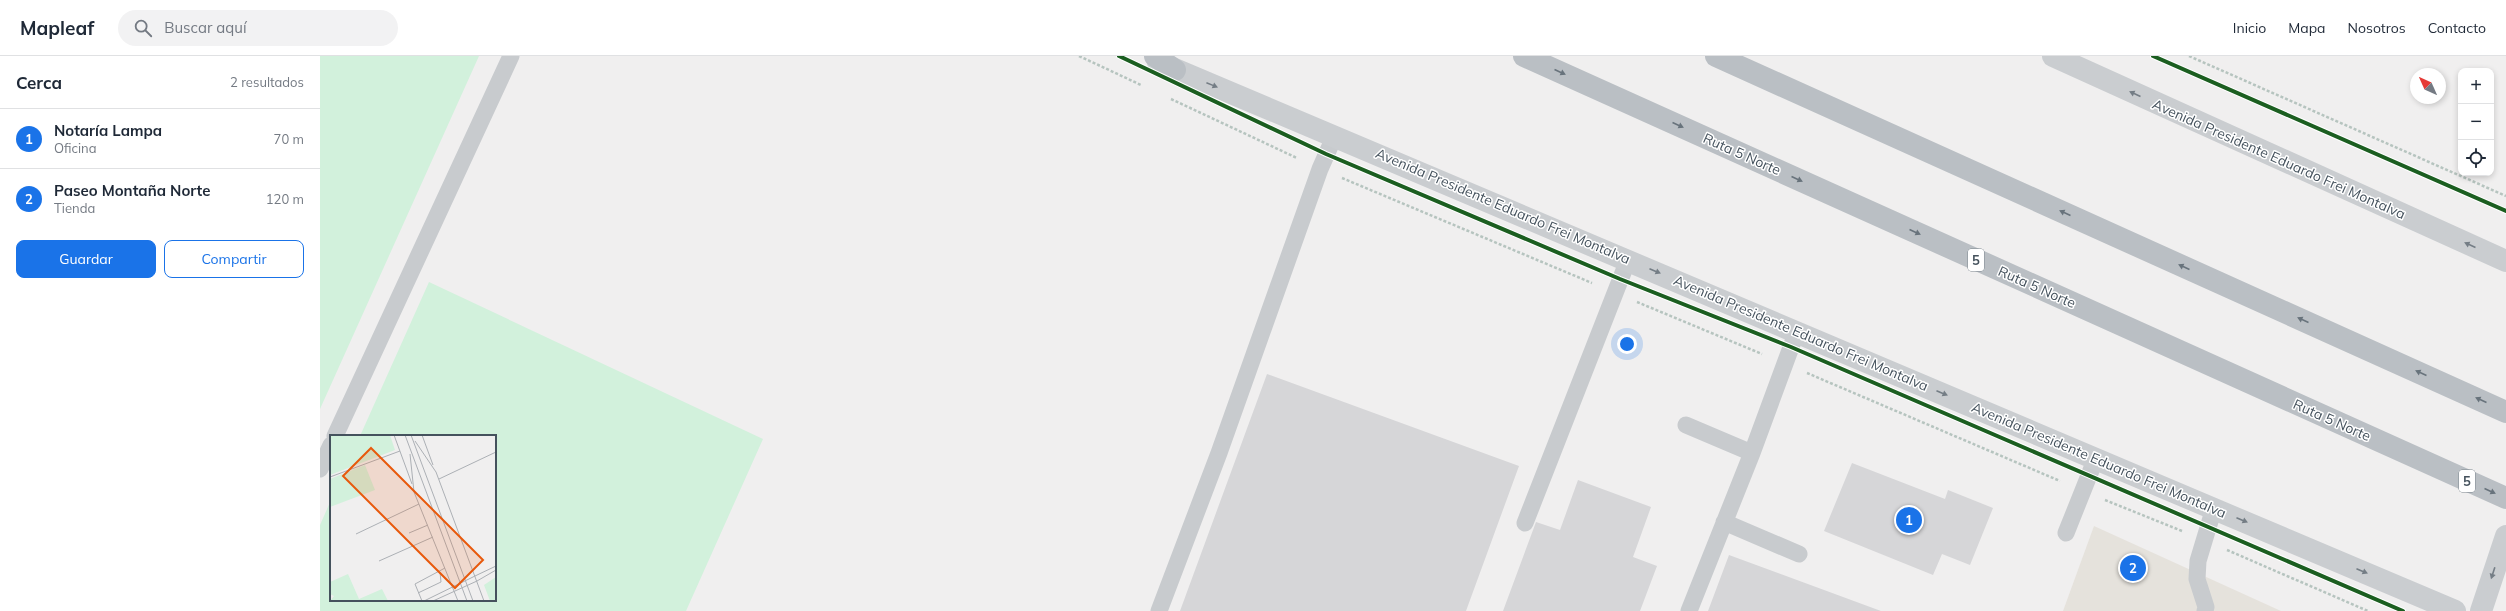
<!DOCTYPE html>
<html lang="es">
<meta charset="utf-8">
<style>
body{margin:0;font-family:Mulish,sans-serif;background:#f2f2f3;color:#1f2937}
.controls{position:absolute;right:12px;top:12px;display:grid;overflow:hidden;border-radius:8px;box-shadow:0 2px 6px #0003}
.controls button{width:36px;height:36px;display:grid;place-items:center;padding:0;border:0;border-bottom:1px solid #e0e1e3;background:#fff;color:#1f2937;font:20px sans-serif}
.compass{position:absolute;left:2090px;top:12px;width:36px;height:36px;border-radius:50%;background:#fff;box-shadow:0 2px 6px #0003;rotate:315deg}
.you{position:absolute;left:1307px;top:288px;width:14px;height:14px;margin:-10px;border:3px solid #fff;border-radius:50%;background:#1a73e8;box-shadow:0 0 0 6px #1a73e833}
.badge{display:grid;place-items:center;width:26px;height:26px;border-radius:50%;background:#1a73e8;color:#fff;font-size:13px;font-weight:700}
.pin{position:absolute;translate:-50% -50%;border:2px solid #fff;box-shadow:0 1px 4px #0006}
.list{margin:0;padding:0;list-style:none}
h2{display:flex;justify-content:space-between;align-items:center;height:52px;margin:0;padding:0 16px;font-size:17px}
h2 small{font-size:13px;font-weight:400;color:#747a83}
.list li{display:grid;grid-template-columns:26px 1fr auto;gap:12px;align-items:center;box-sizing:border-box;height:60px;padding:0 16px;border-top:1px solid #e0e1e3}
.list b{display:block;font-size:15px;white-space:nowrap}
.list p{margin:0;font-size:13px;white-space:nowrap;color:#747a83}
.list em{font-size:13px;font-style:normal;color:#747a83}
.actions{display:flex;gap:8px;padding:12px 16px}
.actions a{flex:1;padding:9px 0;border:1px solid #1a73e8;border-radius:8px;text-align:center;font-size:14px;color:#1a73e8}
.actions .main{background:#1a73e8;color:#fff}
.icon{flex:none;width:22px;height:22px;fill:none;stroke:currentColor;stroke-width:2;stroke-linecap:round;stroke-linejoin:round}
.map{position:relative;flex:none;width:2186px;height:555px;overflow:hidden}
header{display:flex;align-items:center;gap:24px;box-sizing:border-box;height:56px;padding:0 20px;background:#fff;border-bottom:1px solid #e0e1e3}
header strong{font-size:19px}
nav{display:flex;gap:22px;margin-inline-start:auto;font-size:14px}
.search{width:280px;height:36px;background:#f2f2f3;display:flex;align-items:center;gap:10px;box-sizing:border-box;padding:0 14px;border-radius:22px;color:#747a83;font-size:15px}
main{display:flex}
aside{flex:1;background:#fff}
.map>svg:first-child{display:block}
.commercial{fill:#e5e2dc}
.green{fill:#d2f1dc}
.building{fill:#d6d6d8}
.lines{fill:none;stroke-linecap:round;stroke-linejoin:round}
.path{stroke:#b6c4bf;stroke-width:2.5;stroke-dasharray:3 2;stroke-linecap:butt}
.lane{stroke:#c8cbce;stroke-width:17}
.secondary{stroke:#cacdd0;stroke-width:22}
.highway{stroke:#babfc4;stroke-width:22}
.cycleway-casing{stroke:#fff;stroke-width:6}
.cycleway{stroke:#1b5e20;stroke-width:4}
.oneway{fill:#68737c}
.oneway2{fill:#747d85}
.labels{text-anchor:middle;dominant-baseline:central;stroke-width:3;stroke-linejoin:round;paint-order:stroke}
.shield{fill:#fff;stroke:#7d868e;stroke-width:1}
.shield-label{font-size:13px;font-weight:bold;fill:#45525d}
.street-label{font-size:14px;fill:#45525d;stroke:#fff}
.inset-road{fill:none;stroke:#acb0b5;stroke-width:1}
.view{fill:#e8590c;fill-opacity:0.15;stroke:#e8590c;stroke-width:2}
.inset-edge{fill:none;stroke:#45525d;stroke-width:2}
</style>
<header>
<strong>Mapleaf</strong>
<div class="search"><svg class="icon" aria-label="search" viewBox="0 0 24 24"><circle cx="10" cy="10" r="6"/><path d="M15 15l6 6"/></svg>Buscar aquí</div>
<nav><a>Inicio</a><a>Mapa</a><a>Nosotros</a><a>Contacto</a></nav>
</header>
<main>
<aside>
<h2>Cerca<small>2 resultados</small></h2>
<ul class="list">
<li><span class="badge">1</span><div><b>Notaría Lampa</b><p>Oficina</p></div><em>70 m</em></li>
<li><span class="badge">2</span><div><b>Paseo Montaña Norte</b><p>Tienda</p></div><em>120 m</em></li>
</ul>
<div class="actions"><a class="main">Guardar</a><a>Compartir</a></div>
</aside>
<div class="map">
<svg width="2186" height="555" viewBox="0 0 2186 555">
<rect width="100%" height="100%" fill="#f0efef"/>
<path class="commercial" d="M1774,470L1961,555H1743Z"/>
<path class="green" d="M0,0H159L0,353Z
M109,226L443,383L366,555H0V469L11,444V544H175V380H40Z"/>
<path class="building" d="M947,318L1199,410L1146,555H860Z
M1532,407L1625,443L1628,434L1673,452L1650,509L1622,498L1613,519L1504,475Z
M1258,424L1331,451L1313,501L1337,510L1320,555H1183L1216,466L1240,474Z
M1409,499L1561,555H1388Z"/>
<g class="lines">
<path class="path" d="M759,0L821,29
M1869,0L2186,140
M851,43L977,102
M1022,122L1272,227
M1317,246L1442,298
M1487,317L1740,425
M1785,444L1862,475
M1907,494L2048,555"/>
<path class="lane" d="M1366,369L1432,397
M15,380L191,0
M0,413L11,389
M1404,466L1479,498
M1205,467L1308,204
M1746,477L1776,402
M839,555L899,397L1000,113L1015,79
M1369,555L1432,397L1477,275
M1885,555L1886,551L1877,523L1878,505L1894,452"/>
<path class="secondary" d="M1733,0L2186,205
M838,6L2135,555
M2161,555L2186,480"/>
<path class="highway" d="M835,0L855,14
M1204,0L2186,442
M1396,0L2186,356"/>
<defs>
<path id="cycleway" d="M799,0L1006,98L1300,223L1471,291L2083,555
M1833,0L2186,155"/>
</defs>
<use href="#cycleway" class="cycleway-casing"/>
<use href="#cycleway" class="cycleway"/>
</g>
<defs><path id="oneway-solid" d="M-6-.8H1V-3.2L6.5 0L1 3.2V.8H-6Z"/></defs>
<g class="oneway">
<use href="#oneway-solid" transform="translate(1240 16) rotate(24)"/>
<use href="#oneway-solid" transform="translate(1358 69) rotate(24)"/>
<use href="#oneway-solid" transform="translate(1477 123) rotate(24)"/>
<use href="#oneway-solid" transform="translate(1745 157) rotate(-156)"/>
<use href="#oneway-solid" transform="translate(1595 176) rotate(24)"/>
<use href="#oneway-solid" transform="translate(1864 211) rotate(-156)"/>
<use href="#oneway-solid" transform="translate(1983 264) rotate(-156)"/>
<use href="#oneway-solid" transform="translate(2101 317) rotate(-156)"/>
<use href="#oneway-solid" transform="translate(2161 344) rotate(-156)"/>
<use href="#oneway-solid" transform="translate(2170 435) rotate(24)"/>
</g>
<g class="oneway2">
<use href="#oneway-solid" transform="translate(892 29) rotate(22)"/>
<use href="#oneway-solid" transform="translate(1815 38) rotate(-156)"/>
<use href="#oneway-solid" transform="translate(2150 189) rotate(-156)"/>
<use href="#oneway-solid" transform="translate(1335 215) rotate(23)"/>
<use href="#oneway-solid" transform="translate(1622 337) rotate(23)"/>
<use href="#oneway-solid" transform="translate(1922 464) rotate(23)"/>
<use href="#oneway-solid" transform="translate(2042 515) rotate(23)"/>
<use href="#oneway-solid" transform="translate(2173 517) rotate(108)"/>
</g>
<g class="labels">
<g class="shield">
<rect x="1648" y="193" width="16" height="22" rx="3"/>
<rect x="2139" y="414" width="16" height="22" rx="3"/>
</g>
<g class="shield-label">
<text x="1656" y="204">5</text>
<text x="2147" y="425">5</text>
</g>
<g class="street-label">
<text transform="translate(1422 98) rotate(24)">Ruta 5 Norte</text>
<text transform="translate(1959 103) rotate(24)">Avenida Presidente Eduardo Frei Montalva</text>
<text transform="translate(1183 150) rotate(23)">Avenida Presidente Eduardo Frei Montalva</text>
<text transform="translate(1717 231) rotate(24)">Ruta 5 Norte</text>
<text transform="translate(1481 277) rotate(23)">Avenida Presidente Eduardo Frei Montalva</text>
<text transform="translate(2012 364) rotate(24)">Ruta 5 Norte</text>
<text transform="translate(1779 404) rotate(23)">Avenida Presidente Eduardo Frei Montalva</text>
</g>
</g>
<g transform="translate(10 379)">
<rect width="166" height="166" fill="#f0efef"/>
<path d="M0,0H60L65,15L0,40ZM35,30L45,55L0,72V44ZM18,139L29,164L52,154L58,166H0L4,161L0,159V147ZM166,142V166H160L154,150Z" fill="#d2f1dc"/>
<path class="inset-road" d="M64,0L82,49M75,0L137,166M81,0L143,166M92,0L103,30M85,6L106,37M80,19L84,57M106,37L154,166M0,42L70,16M109,44L166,17M84,57L128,166M79,98L98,90M26,99L89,69M49,126L103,102M145,141L166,131M147,146L166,135M88,158L111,147L110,137M92,166L85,149L115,133M94,166L145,141M103,166L147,146"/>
<path class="view" d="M41,13L153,125L125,153L13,41Z"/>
<rect width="166" height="166" class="inset-edge"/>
</g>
</svg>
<div class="controls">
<button>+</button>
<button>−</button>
<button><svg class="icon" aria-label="locate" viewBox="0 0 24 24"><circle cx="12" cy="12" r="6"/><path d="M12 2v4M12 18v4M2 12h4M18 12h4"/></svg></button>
</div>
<svg class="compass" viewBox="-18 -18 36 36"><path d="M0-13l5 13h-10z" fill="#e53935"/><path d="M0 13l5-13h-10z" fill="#747a83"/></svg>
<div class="you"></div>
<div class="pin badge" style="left:1589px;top:464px">1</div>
<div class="pin badge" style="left:1813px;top:512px">2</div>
</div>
</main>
